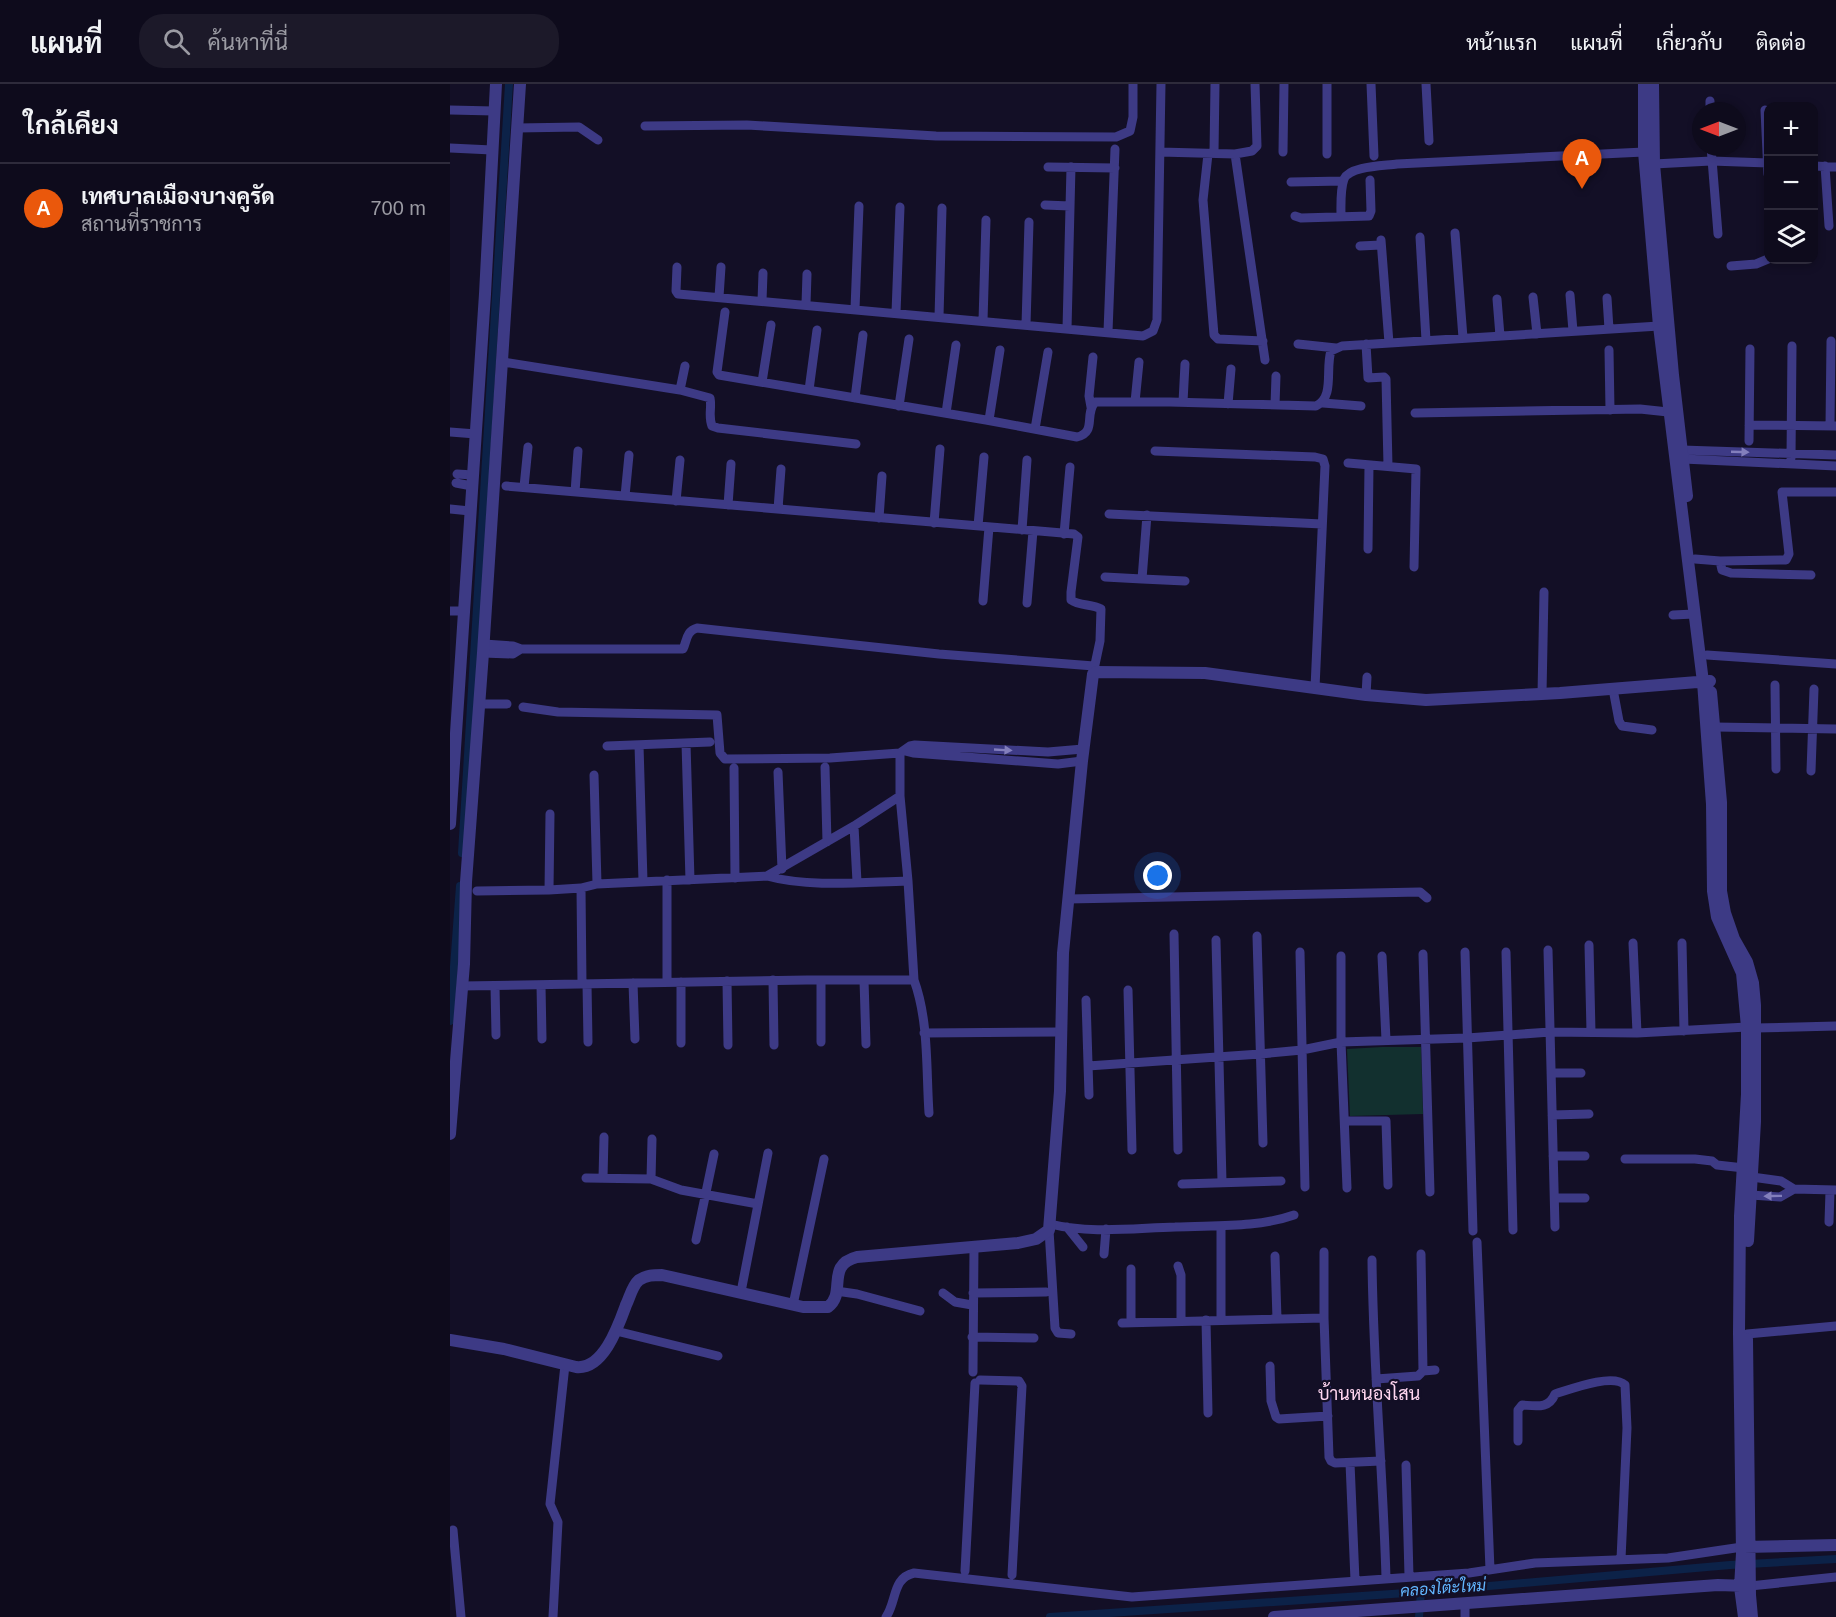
<!DOCTYPE html>
<html lang="th">
<meta charset="utf-8">
<style>
body{margin:0;font-family:Helvetica,Sarabun,sans-serif;background:#1c1929;color:#f1f3f6}
.controls{position:absolute;right:18px;top:18px;display:grid;overflow:hidden;border-radius:12px;box-shadow:0 3px 9px #0003}
.controls button{width:54px;height:54px;display:grid;place-items:center;padding:0;border:0;border-bottom:2px solid #2e2b3b;background:#0e0b1c;color:#f1f3f6;font:30px sans-serif}
.compass{position:absolute;left:1242px;top:18px;width:54px;height:54px;border-radius:50%;background:#0e0b1c;box-shadow:0 3px 9px #0003;rotate:270deg}
.you{position:absolute;left:708px;top:792px;width:21px;height:21px;margin:-15px;border:4px solid #fff;border-radius:50%;background:#1a73e8;box-shadow:0 0 0 9px #1a73e833}
.badge{display:grid;place-items:center;width:39px;height:39px;border-radius:50%;background:#ea580c;color:#fff;font-size:20px;font-weight:700}
.pin{position:absolute;translate:-50% -50px;filter:drop-shadow(0 2px 3px #0008)}
.pin::after{content:'';position:absolute;top:32px;width:21px;height:18px;background:inherit;clip-path:polygon(0 0,100% 0,50% 100%)}
.list{margin:0;padding:0;list-style:none}
h2{display:flex;justify-content:space-between;align-items:center;height:78px;margin:0;padding:0 24px;font-size:26px}
h2 small{font-size:20px;font-weight:400;color:#9b9ba3}
.list li{display:grid;grid-template-columns:39px 1fr auto;gap:18px;align-items:center;box-sizing:border-box;height:90px;padding:0 24px;border-top:2px solid #2e2b3b}
.list b{display:block;font-size:22px;white-space:nowrap}
.list p{margin:0;font-size:20px;white-space:nowrap;color:#9b9ba3}
.list em{font-size:20px;font-style:normal;color:#9b9ba3}
.icon{flex:none;width:33px;height:33px;fill:none;stroke:currentColor;stroke-width:2;stroke-linecap:round;stroke-linejoin:round}
.map{position:relative;flex:none;width:1386px;height:1533px;overflow:hidden}
header{display:flex;align-items:center;gap:36px;box-sizing:border-box;height:84px;padding:0 30px;background:#0e0b1c;border-bottom:2px solid #2e2b3b}
header strong{font-size:28px}
nav{display:flex;gap:33px;margin-inline-start:auto;font-size:21px}
.search{width:420px;height:54px;background:#1c1929;display:flex;align-items:center;gap:15px;box-sizing:border-box;padding:0 21px;border-radius:24px;color:#9b9ba3;font-size:22px}
main{display:flex}
aside{flex:1;background:#0e0b1c}
.map>svg:first-child{display:block}
.green{fill:#12302f}
.lines{fill:none;stroke-linecap:round;stroke-linejoin:round}
.canal{stroke:#0c2248;stroke-width:8}
.minor{stroke:#3d3a85;stroke-width:9}
.tertiary{stroke:#3d3a85;stroke-width:12}
.oneway{fill:#837fbc}
.labels{text-anchor:middle;dominant-baseline:central;stroke-width:4.5;stroke-linejoin:round;paint-order:stroke}
.water-label{font-size:16px;font-style:italic;fill:#62b6ff;stroke:#130f26}
.quarter-label{font-size:18px;fill:#ffd6f0;stroke:#130f26}
</style>
<header>
<strong>แผนที่</strong>
<div class="search"><svg class="icon" aria-label="search" viewBox="0 0 24 24"><circle cx="10" cy="10" r="6"/><path d="M15 15l6 6"/></svg>ค้นหาที่นี่</div>
<nav><a>หน้าแรก</a><a>แผนที่</a><a>เกี่ยวกับ</a><a>ติดต่อ</a></nav>
</header>
<main>
<aside>
<h2>ใกล้เคียง<small></small></h2>
<ul class="list">
<li><span class="badge">A</span><div><b>เทศบาลเมืองบางคูรัด</b><p>สถานที่ราชการ</p></div><em>700 m</em></li>
</ul>
</aside>
<div class="map">
<svg width="1386" height="1533" viewBox="0 0 1386 1533">
<rect width="100%" height="100%" fill="#130f26"/>
<path class="green" d="M932,963H971L973,1030L900,1032L897,965Z"/>
<g class="lines">
<path class="canal" d="M12,769L59,0
M0,937L10,802
M600,1533L971,1508L1280,1481L1386,1475
M969,1533L971,1508"/>
<path class="minor" d="M877,0V70
M921,0L924,72
M976,0L979,57
M1260,17V27
M0,26L44,27
M1315,26L1318,90
M195,42L297,41L486,52L666,53L680,47L683,33V0
M67,44L129,43L148,56
M1261,63L1268,150
M0,64L42,66
M710,68L785,70L802,67L807,62L805,0
M833,68L834,0
M764,69L765,0
M758,70L753,116L764,251L768,255L813,257
M785,70L815,276
M1204,80L1261,77L1318,79
M1364,82L1386,83
M1375,82L1379,142
M598,83L665,84
M841,98L893,97
M595,121L620,122
M845,132L851,134L919,132L921,127L920,96
M891,133C891,121 890,106 894,95C900,82 934,82 947,80L1194,68
M1005,149L1013,254
M970,153L976,256
M931,156L939,259
M910,162L931,161
M1281,182L1306,180L1318,175
M227,183L226,207L228,210L693,252L703,247L707,236L711,0
M1120,211L1123,247
M269,213L271,183
M1083,213L1087,250
M1157,214L1159,245
M1047,215L1050,252
M312,217L313,189
M356,220L357,190
M405,225L409,122
M275,228L267,288L269,291L536,336L627,353C647,348 634,331 645,318H720L866,322C885,313 875,285 881,267L892,262L1209,242
M446,229L450,123
M489,233L492,124
M533,237L536,136
M576,241L579,138
M617,245L621,83
M658,248L665,65
M848,260L886,264
M916,260L918,294L934,293L936,295L938,382
M1159,266L1160,326
M53,278L230,306L260,314C262,324 258,332 262,342L268,344L406,360
M312,298L321,241
M230,306L235,282
M359,306L367,246
M405,314L413,251
M685,318L689,278
M733,318L735,280
M873,319L911,322
M778,320L781,285
M825,321L826,292
M449,322L459,255
M641,323L639,312L643,273
M496,329L506,261
M965,329L1190,325L1218,328
M539,336L550,266
M1299,341L1386,342
M1380,342L1381,257
M585,345L598,268
M0,348L26,350
M1299,357L1300,265
M1232,366L1386,371
M705,367L865,373L873,375L875,382L865,604
M1341,374L1342,262
M1233,375L1386,382
M898,379L966,385L964,483
M7,390L23,391
M6,399L22,402
M56,402L624,450L628,453L621,508V516C629,522 642,520 651,525L650,557L643,590
M74,403L78,363
M125,408L128,367
M175,412L179,371
M226,417L230,376
M278,421L281,380
M0,425L20,427
M328,425L331,385
M659,430L872,440
M429,434L432,392
M484,439L490,365
M528,442L534,373
M572,446L577,376
M614,450L620,383
M918,465L919,381
M1245,475L1270,477L1336,476L1339,470L1332,408H1386
M1270,477L1272,486L1281,489L1361,491
M655,493L692,495L697,431
M692,495L735,497
M533,517L539,443
M577,519L583,447
M0,527H14
M1223,531L1244,530
M34,560L63,562L71,565H233C237,557 236,547 247,544L489,570L644,582
M33,569L63,570L71,565
M1257,571L1386,580
M1325,601L1326,685
M1163,605L1169,637L1172,642L1202,646
M1092,610L1094,508
M916,611L917,593
M29,620H57
M73,623L108,628L267,631L270,669L275,675L380,674L450,669
M1265,643L1386,645
M236,659L240,796
M189,661L193,797
M157,662L260,658
M455,667L463,669L608,680L632,677
M375,683L377,758
M284,684L285,794
M1361,687L1364,605
M328,688L332,785
M144,691L147,800
M404,742L407,798
M317,792C360,804 414,798 458,797
M217,796V898
M99,806L100,730
M27,807L99,806L131,804
M618,815L970,808L977,814
M724,850L728,1066
M807,852L813,1059
M766,856L772,1098
M1183,859L1187,949
M1232,859L1234,947
M1139,861L1141,948
M1098,866L1105,1143
M850,868L855,1103
M1015,868L1023,1147
M1056,868L1063,1146
M973,870L980,1108
M891,872V958L897,1104
M932,872L936,956
M323,896L324,961
M414,896L416,960
M277,897L278,961
M231,898V959
M183,899L185,955
M132,900L131,804L147,800L317,792L404,742L450,712
M137,900L138,958
M91,901L92,955
M12,902L357,896H464
M45,902L46,951
M678,906L682,1066
M636,916L639,1011
M1305,944L1386,942
M474,949L610,948
M371,958V896
M638,982L810,970L852,966L891,958L1017,954L1100,948L1187,949L1297,943
M1101,989H1131
M479,1029C476,986 479,937 464,896L458,797L450,712V669L460,662L465,661L598,668L633,665
M1102,1031L1139,1030
M896,1037H936L938,1101
M1103,1072H1135
M1175,1075H1245L1262,1077L1267,1081L1294,1084
M1302,1093L1331,1097L1344,1105L1386,1106
M136,1094L201,1095L231,1106L308,1120
M153,1094L154,1053
M201,1095L202,1055
M732,1100L831,1097
M1301,1111L1330,1113L1344,1105
M1105,1114H1135
M1379,1138L1380,1107
M600,1140C640,1150 685,1144 725,1143C765,1141 807,1144 844,1131
M771,1142V1236
M617,1143L633,1163
M599,1146L605,1244L608,1249L621,1250
M246,1156L264,1070
M1027,1158L1040,1486
M874,1168V1234L879,1373L881,1377L885,1379L931,1377
M654,1170L656,1145
M825,1172L827,1235
M922,1176C923,1282 933,1388 936,1494
M728,1182L731,1191V1237
M681,1185V1238
M386,1207L407,1210L470,1227
M291,1208L318,1069
M493,1209L505,1218L522,1221
M523,1209L596,1208
M343,1221L374,1075
M756,1236L758,1329
M672,1239L874,1234
M166,1247L268,1272
M1297,1250L1386,1242
M522,1253L584,1254
M820,1282L821,1317L826,1333L829,1335L878,1332
M973,1287L985,1286
M523,1288L524,1163
M926,1295L968,1292L973,1287L971,1170
M530,1296L569,1297L572,1302L562,1491
M1068,1357V1326L1072,1321C1087,1322 1099,1325 1105,1310C1121,1305 1163,1289 1175,1301L1177,1344L1171,1475
M900,1379L905,1496
M956,1381L959,1492
M3,1446L11,1533
M515,1487L525,1299
M1300,1502L1386,1493
M103,1533L108,1438L100,1420L115,1281
M436,1533C447,1517 442,1494 464,1489L682,1513L1019,1489L1085,1479L1218,1474L1292,1463
M1015,1533V1519"/>
<path class="tertiary" d="M1194,0V68L1209,242L1253,598L1262,720L1263,807L1267,833L1292,889L1297,943V1010L1290,1132L1289,1249L1292,1469L1290,1503L1294,1533
M1203,0L1204,80L1223,291L1237,412
M1261,608L1271,718V807L1275,829L1284,855L1297,878L1303,899L1305,921V1038L1298,1157
M0,740L35,210L46,0
M0,1050L14,880L16,798L33,569L70,0
M1297,1255L1300,1511L1302,1533
M0,1256L54,1265L126,1283C153,1286 168,1243 176,1221C180,1213 182,1202 189,1196C197,1191 203,1191 212,1191L353,1223H378C397,1209 375,1181 407,1173L568,1159L586,1155L599,1146L610,1007L613,869L632,677L643,590L646,588L755,589L916,611L976,616L1110,609L1260,597
M1294,1463L1386,1461
M824,1533L1268,1501L1298,1502"/>
</g>
<defs><path id="oneway-solid" d="M-6-.8H1V-3.2L6.5 0L1 3.2V.8H-6Z" transform="scale(1.5)"/></defs>
<g class="oneway">
<use href="#oneway-solid" transform="translate(1290 368) rotate(2)"/>
<use href="#oneway-solid" transform="translate(553 666) rotate(3)"/>
<use href="#oneway-solid" transform="translate(1323 1112) rotate(179)"/>
</g>
<g class="labels">
<g class="water-label">
<text transform="translate(993 1504) rotate(-4)">คลองโต๊ะใหม่</text>
</g>
<g class="quarter-label">
<text x="919" y="1310">บ้านหนองโสน</text>
</g>
</g>
</svg>
<div class="controls">
<button>+</button>
<button>−</button>
<button><svg class="icon" aria-label="layers" viewBox="0 0 24 24"><path d="M12 4l9 5-9 5-9-5zM3 14l9 5 9-5"/></svg></button>
</div>
<svg class="compass" viewBox="-18 -18 36 36"><path d="M0-13l5 13h-10z" fill="#e53935"/><path d="M0 13l5-13h-10z" fill="#9b9ba3"/></svg>
<div class="you"></div>
<div class="pin badge" style="left:1132px;top:105px">A</div>
</div>
</main>
